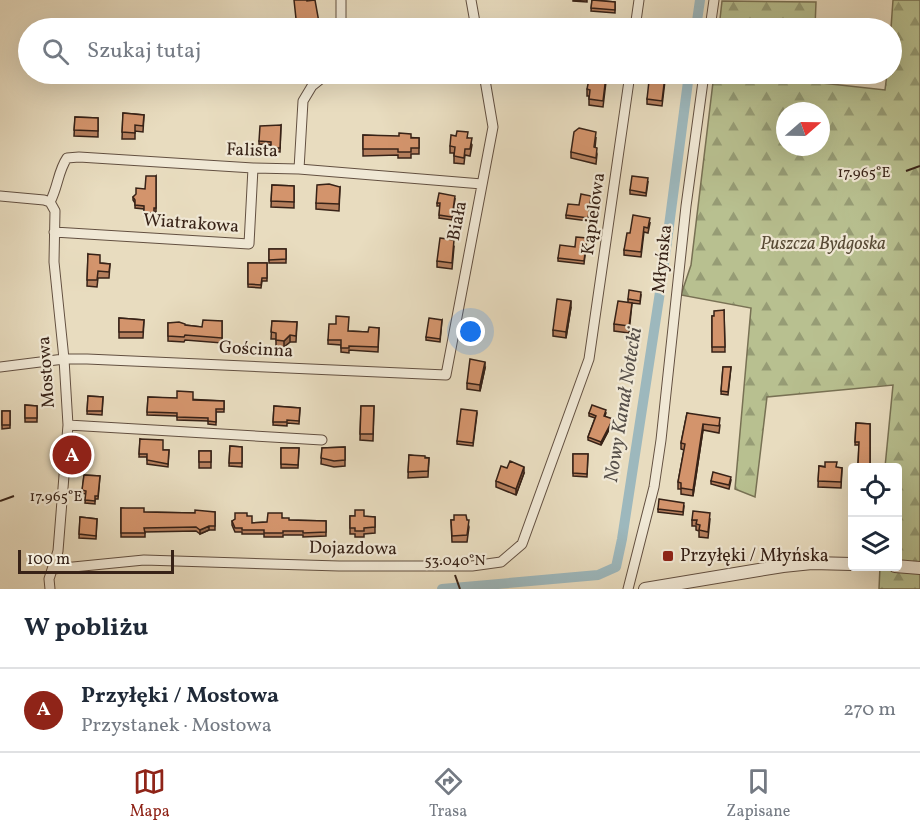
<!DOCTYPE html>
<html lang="pl">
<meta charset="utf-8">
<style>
body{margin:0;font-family:Vollkorn,serif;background:#f6f6f7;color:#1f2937}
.controls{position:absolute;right:18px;bottom:18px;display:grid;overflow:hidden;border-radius:6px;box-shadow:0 6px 24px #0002}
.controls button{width:54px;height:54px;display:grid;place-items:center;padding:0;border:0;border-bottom:2px solid #e0e1e3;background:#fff;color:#1f2937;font:30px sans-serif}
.compass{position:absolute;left:776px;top:102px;width:54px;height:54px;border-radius:50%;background:#fff;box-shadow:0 6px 24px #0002;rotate:70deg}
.scale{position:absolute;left:18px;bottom:15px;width:156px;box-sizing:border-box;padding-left:6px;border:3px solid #372217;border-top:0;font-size:16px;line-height:21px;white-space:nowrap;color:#372217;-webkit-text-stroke:4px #f0e8d5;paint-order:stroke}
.you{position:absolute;left:471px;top:332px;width:21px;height:21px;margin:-15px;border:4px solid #fff;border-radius:50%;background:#1a73e8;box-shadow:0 0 0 9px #1a73e833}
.badge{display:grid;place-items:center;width:39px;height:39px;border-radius:50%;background:#8f2418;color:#fff;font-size:20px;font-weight:700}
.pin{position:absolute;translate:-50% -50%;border:3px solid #fff;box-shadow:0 2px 6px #0006}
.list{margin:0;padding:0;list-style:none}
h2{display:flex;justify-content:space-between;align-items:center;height:78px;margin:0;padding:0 24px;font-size:26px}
h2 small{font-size:20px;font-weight:400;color:#747a83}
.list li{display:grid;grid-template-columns:39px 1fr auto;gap:18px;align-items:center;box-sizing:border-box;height:84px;padding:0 24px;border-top:2px solid #e0e1e3}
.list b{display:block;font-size:22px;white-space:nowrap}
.list p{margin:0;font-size:20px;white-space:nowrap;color:#747a83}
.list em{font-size:20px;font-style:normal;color:#747a83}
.icon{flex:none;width:33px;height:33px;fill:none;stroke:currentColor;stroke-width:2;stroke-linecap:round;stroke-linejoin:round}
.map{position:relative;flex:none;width:920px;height:589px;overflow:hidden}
.search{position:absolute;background:#fff;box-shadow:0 6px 24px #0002;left:18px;right:18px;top:18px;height:66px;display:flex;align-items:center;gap:15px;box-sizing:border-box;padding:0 21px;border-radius:33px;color:#747a83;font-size:22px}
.sheet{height:162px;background:#fff}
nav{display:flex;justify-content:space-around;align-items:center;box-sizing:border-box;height:84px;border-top:2px solid #e0e1e3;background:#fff;font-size:16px;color:#747a83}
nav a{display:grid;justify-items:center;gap:3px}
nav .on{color:#8f2418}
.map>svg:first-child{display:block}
.forest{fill:url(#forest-firs);stroke:#787154;stroke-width:1.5;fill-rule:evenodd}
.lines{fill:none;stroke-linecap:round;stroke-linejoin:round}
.canal{stroke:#9db8bd;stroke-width:10}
.minor-casing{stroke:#635041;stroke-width:11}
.tertiary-casing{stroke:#635041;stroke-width:14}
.minor{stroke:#f0e8d5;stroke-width:9}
.tertiary{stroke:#f0e8d5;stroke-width:12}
.wall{fill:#b57f5d;stroke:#372217;stroke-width:1.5}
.shaded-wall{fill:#94684c;stroke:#372217;stroke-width:1.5}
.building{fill:#d3946c;stroke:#372217;stroke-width:1.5}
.ticks{fill:none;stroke:#372217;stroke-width:2}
.poi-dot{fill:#8f2418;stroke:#f0e8d5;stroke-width:2}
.labels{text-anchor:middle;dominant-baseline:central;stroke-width:4.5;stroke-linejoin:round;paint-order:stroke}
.street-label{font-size:18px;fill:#372217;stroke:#f0e8d5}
.park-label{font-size:18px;font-style:italic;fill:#574a35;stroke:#f0e8d5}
.poi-label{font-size:18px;fill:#372217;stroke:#f0e8d5;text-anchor:start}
.water-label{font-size:20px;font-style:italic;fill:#564f49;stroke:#f0e8d5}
.ticks-label{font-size:15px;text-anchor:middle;fill:#372217;stroke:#f0e8d5;stroke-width:4.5;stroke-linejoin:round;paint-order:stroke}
</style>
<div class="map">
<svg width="920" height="589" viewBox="0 0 920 589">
<defs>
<pattern id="forest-firs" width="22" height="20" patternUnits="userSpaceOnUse" patternTransform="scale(1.5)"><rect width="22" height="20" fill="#b8c090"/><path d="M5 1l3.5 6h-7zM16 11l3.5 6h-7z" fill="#969c75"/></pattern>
</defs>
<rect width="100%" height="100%" fill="#e8dcbf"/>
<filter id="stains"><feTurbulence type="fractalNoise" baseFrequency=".00333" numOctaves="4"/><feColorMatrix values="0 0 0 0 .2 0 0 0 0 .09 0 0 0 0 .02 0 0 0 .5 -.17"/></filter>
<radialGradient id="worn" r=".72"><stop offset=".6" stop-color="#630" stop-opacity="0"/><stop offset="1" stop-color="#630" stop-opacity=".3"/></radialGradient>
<path class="forest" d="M893,0H920V589H879L880,567L898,566V467H885L893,385L767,397L755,497L735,489L751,308L681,295L691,265L714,74H813V82L885,90L887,74H892L891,28ZM785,111H821V147H785Z
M722,1L816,2L815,28H719Z"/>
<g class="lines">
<path class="canal" d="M696,28L700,0
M442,589L598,575L616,567L622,539L662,279L689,74"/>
<defs>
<path id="minor" d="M341,0V28
M471,0L476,28
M635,28L639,0
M710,28L714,0
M299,169L303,101L312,86L327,74
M0,196L44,200L50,202L55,211L54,262L64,359L68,425L58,551L49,579L50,589
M50,202C58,187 58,171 67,158L79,157L253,168L299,169L482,184
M54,232L249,244L253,168
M0,367L64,359H87L446,375L493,127L484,74
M68,425L322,440
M53,569L144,560L339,566H472L501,562L522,544L589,359L630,74
M628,589L654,487L661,440L686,206L704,74"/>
<path id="tertiary" d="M895,566L920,568
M645,589L783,566L812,563L852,564"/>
</defs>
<use href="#minor" class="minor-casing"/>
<use href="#tertiary" class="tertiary-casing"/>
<use href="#minor" class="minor"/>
<use href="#tertiary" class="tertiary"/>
</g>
<path class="wall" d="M573,0H587V2L573,1Z
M592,0L615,2V13L591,11Z
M665,81L662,106L647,104V99L654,82Z
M606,82L603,107L589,105V96H587V89Z
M123,113L144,115L143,132L135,131V139H122Z
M75,117L98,118V137L74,136Z
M281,125L280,152L271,151V145L259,144V141Z
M363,135L419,138V154H411V158H398V155L363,156Z
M468,138L472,145L470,156L465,155L464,164L454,163V153H450V146Z
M596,138L595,148L597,154L596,164L571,158V152Z
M156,176V212H154V216H144V209L135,208V203L133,200V197L145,189Z
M648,182L646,196L630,194V190Z
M272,185L294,186V208L271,207Z
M340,187L339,211L316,209V203Z
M455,199L452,220L439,218L440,206H437V203Z
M591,199L588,221L566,218V215L579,205Z
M650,223L648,233L644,232L641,257L624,255V250L630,233Z
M587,238L584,264L558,261V258Z
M454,247L452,269L437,267V261Z
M269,249H286V263H269Z
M88,254L100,263L110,264L109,278H98L97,287L87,286Z
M248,263H267V281H262L261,288L248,287Z
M641,295L640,304L632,303L629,333L614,331V324L628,302V299Z
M571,307L566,338L553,336V330Z
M724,310L725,352H712V316H714Z
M119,318L144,320L143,338H119Z
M442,320L440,342L426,340V337Z
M222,321V343L185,340L184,342L168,341V323L202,327Z
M272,321L297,322L296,342H290L284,347H276V339H271Z
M336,324L348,331L368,332L379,328L378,352L349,350V353L341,352V345L328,344V340Z
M723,367H731L728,395L721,394Z
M485,368L480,391L467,389V383Z
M88,396L103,397L102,415L87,414Z
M148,397L224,401V412H216V425L208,424V421L177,420V416L147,415Z
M25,405L37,406V422H25Z
M274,406L300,408L299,424L287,423V426L273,425Z
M361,406H374L373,441L360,440Z
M2,411H10V428L2,429Z
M589,413H606L605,416L613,422L601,445L588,440V437L595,418L589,416Z
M687,413L720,425L719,433L703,430L693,496L681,494V489H678V482L684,450L681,449V443Z
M477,414L473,446L457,444V441Z
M856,423L870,424V468L858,467L859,445H855Z
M140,439L163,450H169L168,467L147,464V457H139Z
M230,446L242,447V467L229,466Z
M345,447V466L334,467L321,464L322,448Z
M281,448H299L298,468H281Z
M199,451H211V468H199Z
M573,454H588L587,477L573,476Z
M409,455L429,458L428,477L408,478Z
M819,466L842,468L841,488L818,487Z
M524,473L516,495L496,487V481Z
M84,475L100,476L98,499H95V504L85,503L86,494L82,493Z
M731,480L729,489L711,484V481Z
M684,506L683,515L658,512V509Z
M121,508L144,512L195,513L215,512V530H209L200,534L196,531L145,532V537H121Z
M247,516L252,523L267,522L282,518L289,520L326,521V536L303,537V535H283V537H264V534H242V532H235L232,525V521Z
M350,516L375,517V533L364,534V537H355V534H350Z
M80,517L97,519L96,539L79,538Z
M710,519L708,538L699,537V531L696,530V526H692V520Z
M451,520H467L469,527L467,542H452Z"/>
<path class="shaded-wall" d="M571,301V307L566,338V332Z
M290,335V342L284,347V341Z
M485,362V368L480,391V385Z
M613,419V422L601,445V442Z
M703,424V430L693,496V490Z
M524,467V473L516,495V489Z
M209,526V530L200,534V530Z"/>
<path class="building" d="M294,0H307V1L315,0L320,28H297Z
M592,0L615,2V10L591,8Z
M590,74H599L600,75L606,76L603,101L589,99L590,90L587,89Z
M655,74L665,76L662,101L647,99L649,81L654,82Z
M123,113L144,115L143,126L135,125V133L122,132Z
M75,117L98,118V131L74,130Z
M281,125L280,148H271V142L259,141L260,126Z
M579,128L596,132L594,147L597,148L596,158L571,152L574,132Z
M457,131L468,132L467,138H472L470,149H465L464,158L454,156L455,147L450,146L451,135L456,136Z
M399,133L411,134V138H419V148H411V152H398V149H363V135L399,136Z
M146,176H156V208H154V213H144V206L135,205V200L133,197L136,194V188L145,189Z
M632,176L648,178L646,193L630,190Z
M329,184L340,187L339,204L316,203L317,185Z
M272,185L294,186V202L271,201Z
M439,193L455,196L452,217L439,215L440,203H437Z
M581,194L591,196L588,218L566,215L568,204L579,205Z
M633,215L650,218L648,228L644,227L641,252L624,250L627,233H630Z
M576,237L587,238L584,261L558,258L560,245L575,247Z
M440,238L454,240L452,263L437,261Z
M269,249H286V259L269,260Z
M88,254L100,255V263L110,264L109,272L98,271L97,280H87Z
M248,263H267V278H262L261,285L248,284Z
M629,290L641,292L640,301L628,299Z
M557,299L571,301L566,332L553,330Z
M618,301L632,303L629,326L614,324Z
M724,310L725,347H712V316H714V311Z
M336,316L349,317L348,331L368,332L369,327L379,328L378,347L349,346V348H341V340H328L329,324H336Z
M119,318L144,320L143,332H119Z
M429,318L442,320L440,339L426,337Z
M203,320L222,321V338L185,335L184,337L168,336V323L179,322L185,324V325L202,327Z
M272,321L297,322L296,336L290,335L284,341L276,340V333L271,332Z
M470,359L485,362L480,385L467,383Z
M723,367H731L728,392L721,391Z
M177,391L193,392V400L224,401V409H216V422L208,421V418L177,417V413L147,412L148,397L177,398Z
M88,396L103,397L102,411H87Z
M25,405L37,406V418H25Z
M592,405L606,410L604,416L613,419L601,442L588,437L596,416L589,413Z
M274,406L300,408L299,421L287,420V422H273Z
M361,406H374L373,434H360Z
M461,409L477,411L473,443L457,441Z
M2,411H10V425H2Z
M687,413L720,418L719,426L703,424L693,490L681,488V483L678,482L685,444L681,443Z
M856,423L870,424V465L858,464L859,442H855Z
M140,439L163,440V450H169L168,464L147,460V454H139Z
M230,446L242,447V463H229Z
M345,447V460L334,461L321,458L322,448Z
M281,448H299L298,465L281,464Z
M199,451H211V462H199Z
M573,454H588L587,474L573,473Z
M409,455L425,456V458H429L428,471L408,472Z
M510,461L524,467L516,489L496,481L501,466L507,468Z
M825,462H837L836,467L842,468L841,482L818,481L819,466L825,467Z
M713,472L731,477L729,485L711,481Z
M84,475L100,476L98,496H95V501L85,500L86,491L82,490Z
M659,499L684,503L683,512L658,509Z
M121,508H144V512L195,513V510L215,512V526H209L200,530L196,527L144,528L145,533H121Z
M355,510H364V516L375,517V527L364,528V531H355V528H350V516H355Z
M693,511L710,513L708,532L699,530L700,525L696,524L697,520H692Z
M235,513H247V516H252V523L267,522L268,513H282V518H289V520L326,521V532L303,533V531H283V533H264V530H242V528H235L232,521L235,519Z
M454,515H466L467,520H469L467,535L452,536L451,520H454Z
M80,517L97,519L96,536L79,534Z"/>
<path class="ticks" d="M906,171L920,166M0,501L14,496M455,575L460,589"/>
<rect class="poi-dot" x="662" y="550" width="12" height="12" rx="3"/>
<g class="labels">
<g class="street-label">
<text transform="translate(252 151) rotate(2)">Falista</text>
<text transform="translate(594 214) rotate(-82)">Kąpielowa</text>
<text transform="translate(458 221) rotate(-79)">Biała</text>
<text transform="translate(191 224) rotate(4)">Wiatrakowa</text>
<text transform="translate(663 259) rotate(-84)">Młyńska</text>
<text transform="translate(256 350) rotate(3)">Gościnna</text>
<text transform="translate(47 372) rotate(-94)">Mostowa</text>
<text transform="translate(353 549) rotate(1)">Dojazdowa</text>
</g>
<g class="park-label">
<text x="823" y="244">Puszcza Bydgoska</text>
</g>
<g class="poi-label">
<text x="680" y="556">Przyłęki / Młyńska</text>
</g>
<g class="water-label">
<text transform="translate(624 405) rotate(-81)">Nowy Kanał Notecki</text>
</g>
</g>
<g class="ticks-label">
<text x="864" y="177">17.965°E</text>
<text x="56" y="501">17.965°E</text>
<text x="455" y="565">53.040°N</text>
</g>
<rect width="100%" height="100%" filter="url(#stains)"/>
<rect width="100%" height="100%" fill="url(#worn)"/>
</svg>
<div class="controls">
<button><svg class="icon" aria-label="locate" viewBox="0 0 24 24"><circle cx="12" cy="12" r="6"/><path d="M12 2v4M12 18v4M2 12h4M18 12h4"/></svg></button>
<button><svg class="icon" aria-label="layers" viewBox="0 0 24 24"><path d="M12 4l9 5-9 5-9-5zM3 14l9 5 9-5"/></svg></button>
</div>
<svg class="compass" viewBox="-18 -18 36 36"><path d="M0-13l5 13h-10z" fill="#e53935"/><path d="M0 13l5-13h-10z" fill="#747a83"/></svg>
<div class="scale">100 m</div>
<div class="you"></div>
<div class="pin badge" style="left:72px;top:455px">A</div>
<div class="search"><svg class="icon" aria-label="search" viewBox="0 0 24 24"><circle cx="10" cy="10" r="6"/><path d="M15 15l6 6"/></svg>Szukaj tutaj</div>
</div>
<section class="sheet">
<h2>W pobliżu<small></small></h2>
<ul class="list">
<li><span class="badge">A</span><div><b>Przyłęki / Mostowa</b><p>Przystanek · Mostowa</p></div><em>270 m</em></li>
</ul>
</section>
<nav>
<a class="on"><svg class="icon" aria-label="map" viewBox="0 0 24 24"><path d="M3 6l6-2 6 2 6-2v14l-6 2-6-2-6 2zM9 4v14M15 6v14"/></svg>Mapa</a>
<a><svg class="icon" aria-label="directions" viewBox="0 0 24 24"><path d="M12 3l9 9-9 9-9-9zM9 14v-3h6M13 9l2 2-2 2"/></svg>Trasa</a>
<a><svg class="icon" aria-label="saved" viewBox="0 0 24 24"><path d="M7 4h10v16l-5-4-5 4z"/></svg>Zapisane</a>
</nav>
